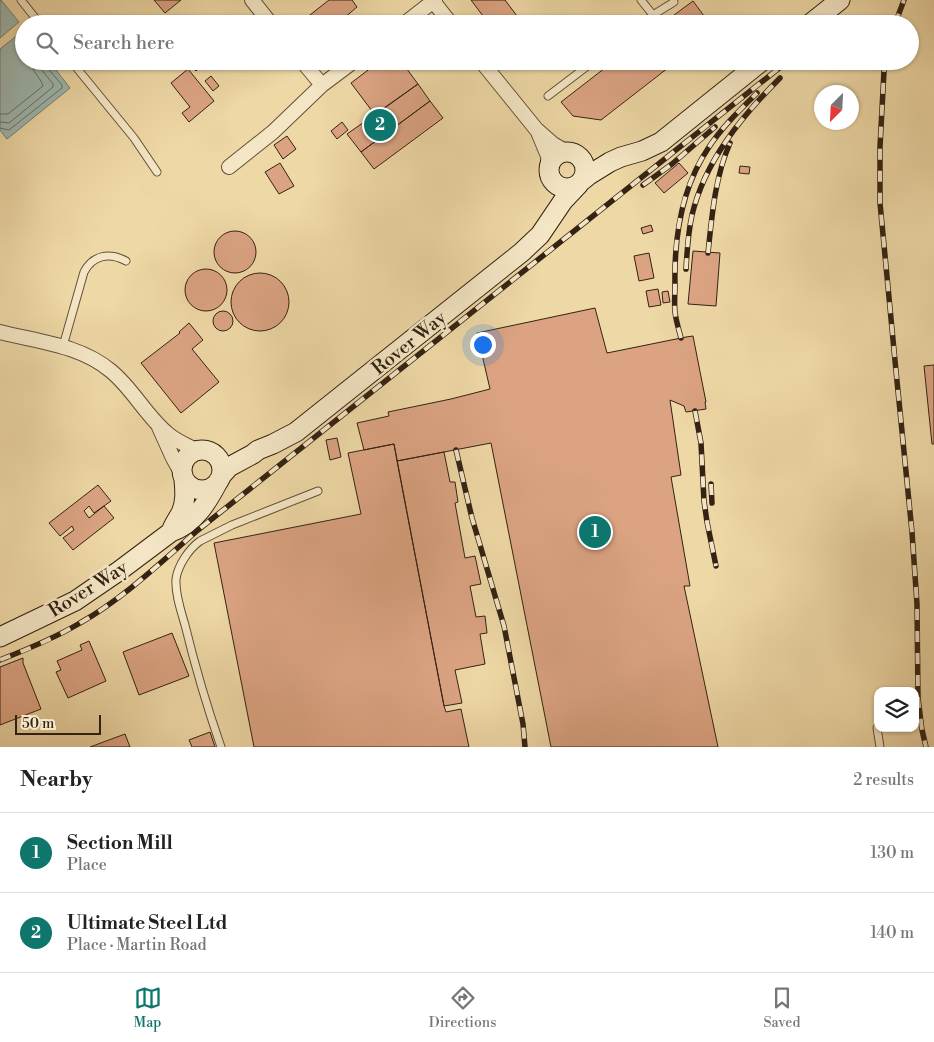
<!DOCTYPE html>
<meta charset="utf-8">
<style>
body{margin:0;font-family:"Libre Bodoni",serif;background:#f6f6f6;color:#222}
.controls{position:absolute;right:15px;bottom:15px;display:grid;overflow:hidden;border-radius:10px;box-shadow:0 1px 4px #0004}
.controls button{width:45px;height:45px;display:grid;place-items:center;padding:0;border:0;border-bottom:1px solid #e0e0e0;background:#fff;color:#222;font:25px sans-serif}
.compass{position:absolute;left:814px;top:85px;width:45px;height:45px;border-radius:50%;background:#fff;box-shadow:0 1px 4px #0004;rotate:204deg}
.scale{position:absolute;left:15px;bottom:12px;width:86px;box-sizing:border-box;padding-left:5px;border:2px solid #342214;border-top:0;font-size:14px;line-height:18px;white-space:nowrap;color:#342214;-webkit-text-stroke:4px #f4e6c5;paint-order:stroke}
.you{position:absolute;left:482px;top:344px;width:18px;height:18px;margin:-12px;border:4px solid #fff;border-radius:50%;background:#1a73e8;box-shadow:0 0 0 8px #1a73e833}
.badge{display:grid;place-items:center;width:32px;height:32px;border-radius:50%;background:#0f766e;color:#fff;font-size:16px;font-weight:700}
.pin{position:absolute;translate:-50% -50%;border:2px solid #fff;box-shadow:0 1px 5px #0006}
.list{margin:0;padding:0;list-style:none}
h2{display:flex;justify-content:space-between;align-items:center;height:65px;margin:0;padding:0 20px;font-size:21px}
h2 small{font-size:16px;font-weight:400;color:#767676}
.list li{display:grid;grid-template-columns:32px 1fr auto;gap:15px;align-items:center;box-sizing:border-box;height:80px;padding:0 20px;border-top:1px solid #e0e0e0}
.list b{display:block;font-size:19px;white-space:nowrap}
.list p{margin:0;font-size:16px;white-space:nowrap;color:#767676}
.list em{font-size:16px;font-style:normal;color:#767676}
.icon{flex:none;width:28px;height:28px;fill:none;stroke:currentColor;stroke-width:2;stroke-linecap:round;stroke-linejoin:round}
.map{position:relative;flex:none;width:934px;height:747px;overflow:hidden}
.search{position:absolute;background:#fff;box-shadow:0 1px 4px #0004;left:15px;right:15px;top:15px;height:55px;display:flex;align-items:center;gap:12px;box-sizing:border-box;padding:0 18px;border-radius:28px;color:#767676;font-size:19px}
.sheet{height:225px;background:#fff}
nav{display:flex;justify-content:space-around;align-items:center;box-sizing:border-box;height:70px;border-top:1px solid #e0e0e0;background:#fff;font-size:14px;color:#767676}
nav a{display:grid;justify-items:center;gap:2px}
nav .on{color:#0f766e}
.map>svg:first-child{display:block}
.water{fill:#9db8b1;stroke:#737c72}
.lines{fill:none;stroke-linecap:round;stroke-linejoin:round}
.shore{stroke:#686d62;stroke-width:1}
.building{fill:#dba382;stroke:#342214}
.lane-casing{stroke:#625038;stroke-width:9}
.street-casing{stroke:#625038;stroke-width:16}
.secondary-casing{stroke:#342214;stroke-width:21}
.lane{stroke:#f4e6c5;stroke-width:7}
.street{stroke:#f4e6c5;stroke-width:14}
.secondary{stroke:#f4e6c5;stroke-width:19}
.rail-casing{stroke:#342214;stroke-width:5.5}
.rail{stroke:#f4e6c5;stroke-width:4;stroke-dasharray:11;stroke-linecap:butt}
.labels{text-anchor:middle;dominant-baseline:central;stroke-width:5;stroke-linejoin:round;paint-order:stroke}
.street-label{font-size:19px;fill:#342214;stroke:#f4e6c5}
</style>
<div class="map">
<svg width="934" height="747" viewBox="0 0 934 747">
<rect width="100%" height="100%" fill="#eed8a6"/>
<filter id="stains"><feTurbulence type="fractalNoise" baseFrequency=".004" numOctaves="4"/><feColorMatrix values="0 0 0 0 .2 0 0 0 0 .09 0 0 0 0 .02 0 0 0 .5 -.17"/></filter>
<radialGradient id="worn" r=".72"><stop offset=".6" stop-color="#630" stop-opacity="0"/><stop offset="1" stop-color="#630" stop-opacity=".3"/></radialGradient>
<path class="water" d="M0,0H1L19,22L0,38Z
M24,30V61H49L70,88L7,139L0,130V49Z"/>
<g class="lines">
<path class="shore" d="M0,114H8L43,86C40,76 32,73 31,61
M0,122L9,123L53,87V84L41,69L39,61
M0,128L9,130L62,88V85L46,66L45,61"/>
</g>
<path class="building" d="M154,0H181L165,13Z
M329,0H352L357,7L337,24H303L301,22Z
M471,0H505L523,24H489Z
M693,1L710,24H662Z
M165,61H177L178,62L170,68Z
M187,61H207L196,71Z
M380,61H401L418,84L375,115L351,83Z
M614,61H677L601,120L573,116L561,102Z
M188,69L214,101L189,122L182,113L190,107L171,83Z
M211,76L219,86L213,91L205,81Z
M418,84L430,101L361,152L347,134Z
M430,101L443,118L374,169L361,152Z
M342,122L348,130L337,139L331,131Z
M287,136L296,149L283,159L274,145Z
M280,163L294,186L279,194L265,172Z
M679,163L688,173L664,193L655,183Z
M740,166L750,167L749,174L739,173Z
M651,225L653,231L643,234L641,228Z
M214 252a21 21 0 1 1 42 0a21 21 0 1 1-42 0Z
M693,251L720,253L716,306L688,304Z
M649,253L654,278L639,281L634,256Z
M185 290a21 21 0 1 1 42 0a21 21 0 1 1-42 0Z
M231 302a29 29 0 1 1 58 0a29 29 0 1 1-58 0Z
M658,289L661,305L649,307L646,291Z
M668,291L670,302L663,303L662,292Z
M595,308L607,353L686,337L693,336L706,402H705L706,409L686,412L684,406L670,400L681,475L671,477L690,586H684L718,747H551L491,443L397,461L394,444L364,450L357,423L389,416L388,412L451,399L490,389L477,333Z
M213 321a10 10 0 1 1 20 0a10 10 0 1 1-20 0Z
M189,323L203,340L192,349L219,382L181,413L141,363L180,333L179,332Z
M934,365V444H932L924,366Z
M337,438L341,457L330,460L326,440Z
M394,444L444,706L446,712L461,709L469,747H254L214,543L361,514L348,453Z
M444,452L450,482H455L458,502L455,503L465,558L475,556L481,584L470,586L476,617L485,616L487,633L480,634L485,664L455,670L462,703L444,706L397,461Z
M98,485L111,501L94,513L89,506L84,511L89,518L104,506L114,518L73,550L63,538L74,530L72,526L60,536L49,523Z
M172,633L189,676L139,695L123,652Z
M89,641L106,681L68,698L56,672L61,670L57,661L82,650L80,645Z
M23,658V663L41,709L0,725V667Z
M210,732L215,747H192L189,740Z
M125,734L130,747H90Z"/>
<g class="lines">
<defs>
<path id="lane" d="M21,0L40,24
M641,0L653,15L643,24
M653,15L674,2
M71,61L134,138L157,172
M548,96L594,61
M63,346L84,272C93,255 109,252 126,261
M877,728L880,747
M221,747C207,707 195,666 185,625C181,611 175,594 176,579C178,565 189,549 200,541L232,525L318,491"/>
<path id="street" d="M252,0L271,24
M433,1L451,24
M404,24L435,0
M302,61L322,85
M481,61L536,129L553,144L567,152
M538,132L548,156L549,167
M229,167L273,132L322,85L354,61
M0,332C39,342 80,345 111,371C133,389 146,416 168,434C176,441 188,446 198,451
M159,427L173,458L182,474"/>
<path id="secondary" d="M810,24L840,0
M549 170a18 18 0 1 1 36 0a18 18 0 1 1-36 0Z
M583,180L589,175L610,162L621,157L642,151L661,142L762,61
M182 470a20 20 0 1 1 40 0a20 20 0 1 1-40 0Z
M221,476L229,467L253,454L258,450L273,444L296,432L522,252L540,235L563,201L579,184
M171,532C173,525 177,520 181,513C186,502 185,491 184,480
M0,637L75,601L119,571L171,532C195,524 208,501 219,480"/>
</defs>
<use href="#lane" class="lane-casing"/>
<use href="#street" class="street-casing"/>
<use href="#secondary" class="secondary-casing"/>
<use href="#lane" class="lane"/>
<use href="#street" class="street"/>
<use href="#secondary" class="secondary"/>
<defs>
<path id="rail" d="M895,24L904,0
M886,61L884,71L880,147V203L896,371L912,532L917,604L918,698L922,730L926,747
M643,185L672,164L715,127
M708,253C712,215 715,177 730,143
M686,269C687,251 688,233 692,215C705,161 741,117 780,78
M681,338C679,330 676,321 675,312C674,303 675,294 675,285C674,237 681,188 709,147C722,127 740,110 757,93
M695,411L701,443L704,501L707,522L716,566
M456,450L472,518L504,626L523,724L525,747
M711,484L712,503
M0,660C28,649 55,638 80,623C124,598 160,563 198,530L788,61"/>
</defs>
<use href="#rail" class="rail-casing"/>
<use href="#rail" class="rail"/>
</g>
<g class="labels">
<g class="street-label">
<text transform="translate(409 343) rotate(-39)">Rover Way</text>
<text transform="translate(88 589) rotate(-32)">Rover Way</text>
</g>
</g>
<rect width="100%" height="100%" filter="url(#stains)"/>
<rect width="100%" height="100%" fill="url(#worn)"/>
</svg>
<div class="controls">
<button><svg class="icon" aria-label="layers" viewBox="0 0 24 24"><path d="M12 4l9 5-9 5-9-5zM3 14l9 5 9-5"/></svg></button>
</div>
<svg class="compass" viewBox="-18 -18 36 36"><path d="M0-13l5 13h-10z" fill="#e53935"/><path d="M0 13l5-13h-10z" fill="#767676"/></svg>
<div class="scale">50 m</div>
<div class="you"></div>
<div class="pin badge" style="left:595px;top:532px">1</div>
<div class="pin badge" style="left:380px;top:125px">2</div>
<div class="search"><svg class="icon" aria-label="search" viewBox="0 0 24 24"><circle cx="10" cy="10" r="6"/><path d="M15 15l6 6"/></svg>Search here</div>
</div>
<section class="sheet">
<h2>Nearby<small>2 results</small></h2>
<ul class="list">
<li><span class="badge">1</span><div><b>Section Mill</b><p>Place</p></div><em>130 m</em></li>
<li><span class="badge">2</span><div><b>Ultimate Steel Ltd</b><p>Place · Martin Road</p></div><em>140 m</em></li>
</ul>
</section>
<nav>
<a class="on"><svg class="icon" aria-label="map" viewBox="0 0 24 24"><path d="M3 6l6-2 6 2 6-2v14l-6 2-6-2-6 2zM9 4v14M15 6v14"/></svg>Map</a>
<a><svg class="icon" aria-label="directions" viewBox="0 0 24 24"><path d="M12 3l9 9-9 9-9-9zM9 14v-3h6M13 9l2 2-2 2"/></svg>Directions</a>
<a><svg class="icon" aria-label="saved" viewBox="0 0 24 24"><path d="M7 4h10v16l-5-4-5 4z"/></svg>Saved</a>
</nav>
